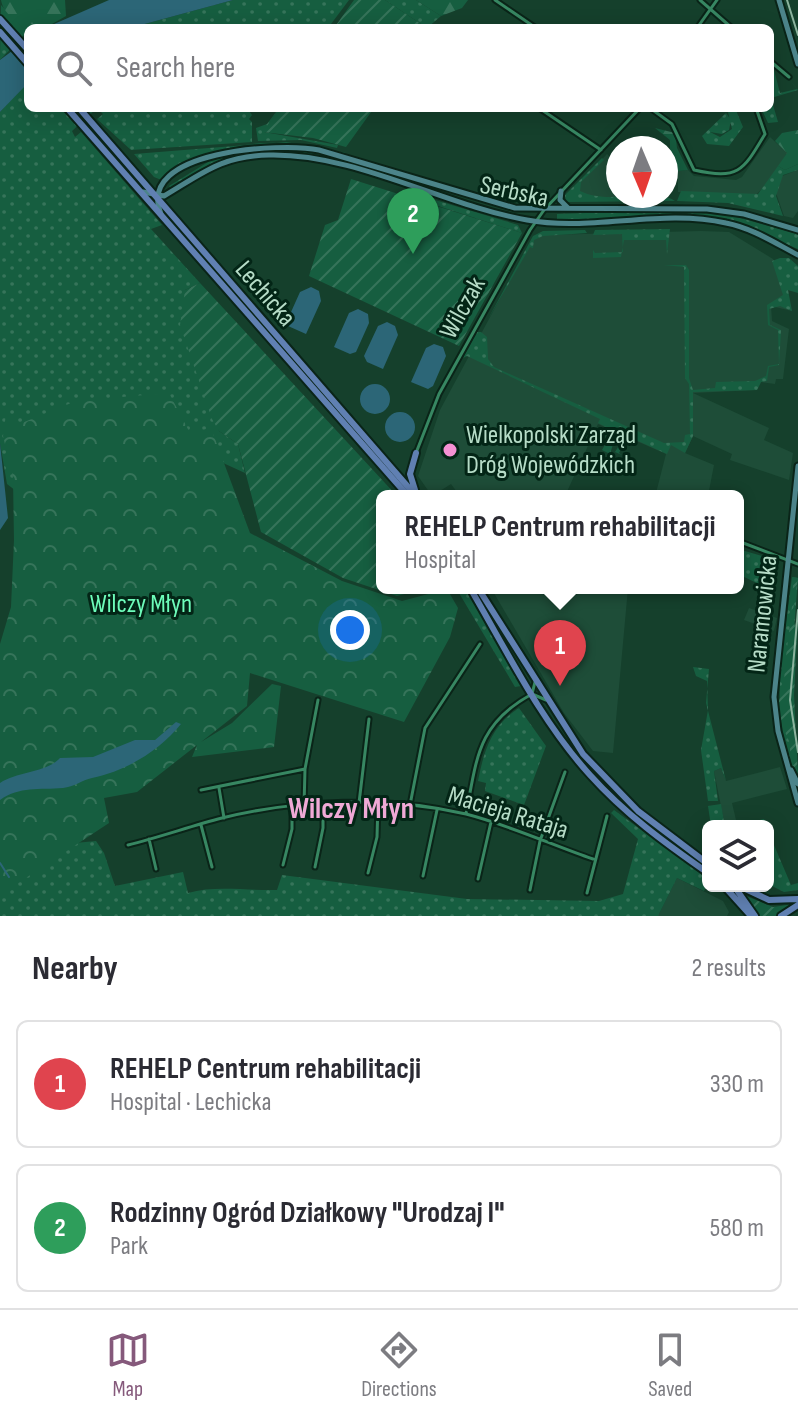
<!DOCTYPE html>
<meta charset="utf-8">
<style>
body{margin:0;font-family:"Sofia Sans Condensed",sans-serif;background:#f7f7f7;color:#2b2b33}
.controls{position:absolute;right:24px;bottom:24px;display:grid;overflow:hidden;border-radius:12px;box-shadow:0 4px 20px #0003}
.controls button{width:72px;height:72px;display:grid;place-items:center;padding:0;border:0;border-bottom:2px solid #e1e1e2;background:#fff;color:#2b2b33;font:40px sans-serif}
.compass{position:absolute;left:606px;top:136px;width:72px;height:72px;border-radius:50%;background:#fff;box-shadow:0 4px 20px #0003;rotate:178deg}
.you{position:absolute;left:350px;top:630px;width:28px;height:28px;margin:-20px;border:6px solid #fff;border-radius:50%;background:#1a73e8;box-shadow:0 0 0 12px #1a73e833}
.badge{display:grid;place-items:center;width:52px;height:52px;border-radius:50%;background:#85597b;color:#fff;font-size:26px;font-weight:700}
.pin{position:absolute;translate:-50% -66px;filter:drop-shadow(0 2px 4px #0008)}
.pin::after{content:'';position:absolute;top:42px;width:28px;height:24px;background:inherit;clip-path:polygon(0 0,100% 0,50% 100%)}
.popup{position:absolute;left:376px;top:490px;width:368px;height:104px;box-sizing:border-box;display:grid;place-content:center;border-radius:12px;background:#fff;filter:drop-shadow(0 2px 6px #0005);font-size:26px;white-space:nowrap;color:#7c7c81}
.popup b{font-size:30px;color:#2b2b33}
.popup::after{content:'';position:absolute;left:50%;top:100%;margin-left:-16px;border:16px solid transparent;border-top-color:#fff}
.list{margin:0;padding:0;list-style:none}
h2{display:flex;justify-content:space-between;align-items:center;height:104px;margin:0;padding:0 32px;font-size:34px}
h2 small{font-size:26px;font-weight:400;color:#7c7c81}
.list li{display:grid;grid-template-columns:52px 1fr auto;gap:24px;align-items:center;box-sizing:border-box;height:128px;margin:0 16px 16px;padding:0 16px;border:2px solid #e1e1e2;border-radius:12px}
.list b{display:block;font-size:30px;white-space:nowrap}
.list p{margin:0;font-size:26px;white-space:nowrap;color:#7c7c81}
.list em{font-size:26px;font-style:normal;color:#7c7c81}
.icon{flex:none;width:44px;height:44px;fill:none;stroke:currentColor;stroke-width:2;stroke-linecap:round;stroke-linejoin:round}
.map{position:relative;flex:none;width:798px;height:916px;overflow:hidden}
.search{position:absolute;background:#fff;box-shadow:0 4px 20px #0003;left:24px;right:24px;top:24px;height:88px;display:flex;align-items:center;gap:20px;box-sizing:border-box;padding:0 28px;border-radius:12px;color:#7c7c81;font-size:30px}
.sheet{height:392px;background:#fff}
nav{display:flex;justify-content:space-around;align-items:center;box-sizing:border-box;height:112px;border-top:2px solid #e1e1e2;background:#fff;font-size:22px;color:#7c7c81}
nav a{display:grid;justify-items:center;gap:4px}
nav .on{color:#85597b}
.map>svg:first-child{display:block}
.built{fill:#1e4d38}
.grass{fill:url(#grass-dots)}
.forest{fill:url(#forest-firs)}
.park{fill:url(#park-crowns)}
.garden{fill:url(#garden-furrows)}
.water{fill:#2c6677}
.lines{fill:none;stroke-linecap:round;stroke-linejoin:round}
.stream{stroke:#2c6677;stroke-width:2}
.street-casing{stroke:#0a2418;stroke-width:7}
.secondary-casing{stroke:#0a2418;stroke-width:9}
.primary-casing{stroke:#0a2418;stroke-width:10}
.street{stroke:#378762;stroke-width:3}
.secondary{stroke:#4c848a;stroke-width:5}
.primary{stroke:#6080b2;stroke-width:6}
.tram{stroke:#8bb29d;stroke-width:2}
.poi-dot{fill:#f491d3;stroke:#032516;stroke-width:3}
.labels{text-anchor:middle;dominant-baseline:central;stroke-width:6;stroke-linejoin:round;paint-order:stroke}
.street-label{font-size:26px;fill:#b6dcc7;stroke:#032516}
.poi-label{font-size:26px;fill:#b6dcc7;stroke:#032516;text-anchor:start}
.park-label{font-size:26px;fill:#6dfcba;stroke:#032516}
.quarter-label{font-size:30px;font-weight:bold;fill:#efa9d6;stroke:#032516}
</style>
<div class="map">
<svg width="798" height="916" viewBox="0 0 798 916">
<defs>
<pattern id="grass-dots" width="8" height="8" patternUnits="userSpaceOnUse" patternTransform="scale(2)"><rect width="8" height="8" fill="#165e40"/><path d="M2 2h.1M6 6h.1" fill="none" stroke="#36745a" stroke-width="1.8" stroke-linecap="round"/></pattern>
<pattern id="forest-firs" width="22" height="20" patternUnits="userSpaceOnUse" patternTransform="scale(2)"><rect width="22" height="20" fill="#165e40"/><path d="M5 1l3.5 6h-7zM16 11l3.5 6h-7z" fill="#36745a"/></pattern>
<pattern id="park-crowns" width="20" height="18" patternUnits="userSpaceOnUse" patternTransform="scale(2)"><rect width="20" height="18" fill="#165e40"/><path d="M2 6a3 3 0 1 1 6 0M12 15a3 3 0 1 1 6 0" fill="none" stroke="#36745a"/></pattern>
<pattern id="garden-furrows" width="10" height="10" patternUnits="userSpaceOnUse" patternTransform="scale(2)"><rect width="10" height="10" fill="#165e40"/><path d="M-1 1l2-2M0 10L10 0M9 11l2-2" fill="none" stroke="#36745a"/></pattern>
</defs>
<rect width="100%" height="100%" fill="#15402c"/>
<path class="built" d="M770,137L787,153L771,179L755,196L678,192V171L688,170L694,176L736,180L742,177Z
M607,154L618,164V196L628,198L581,199L575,188Z
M798,170V211L793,218L784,216L776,193L782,176Z
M701,231L729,232L773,259L792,311L771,306L772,321L789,329L783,379H776L775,384L761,382L757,390L693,393L769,428L764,440L793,453L789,480L730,460L732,454L693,436L685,453L714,465L708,496H661L656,493L666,454L598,424L565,496H460L451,484L432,496L418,476L440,410L532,239L544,235Z
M491,588H628L613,753L593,751L564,713Z
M749,608L777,618L774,631L744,620Z
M780,767L787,789L732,803L736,820L724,821L714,771L721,768L726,781Z
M677,878L723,901L729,912L727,916H658Z"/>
<path class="grass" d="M1,0V5L27,32L0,60Z
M233,0H349L328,28H130Z
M385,0H416L441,16L427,28Z
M773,66L780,93L797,89L789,79L798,90L771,98L778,122L768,123L761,108H770V68Z
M27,83L28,108H247L252,115L249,119L252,122V142L131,150L97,119L103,114L97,108L72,131L75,137L81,132L162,225L151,229L200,283L185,290L219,431L238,444L245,473L221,462L20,494L7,484L0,443V112Z
M279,108L264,132L338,145L337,148L301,140L258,141L256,128L267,124Z
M731,108H735L743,127L729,146L707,144L702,136L726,113L731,120L729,130L722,134L710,132L720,137L732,129L728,112Z
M286,142L346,153C332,155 313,146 298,144C246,138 205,152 164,181L154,177L134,154Z
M277,148L311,151L313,155C300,157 283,153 269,153C232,153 199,165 171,189L169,186L213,159Z
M602,158L604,160L581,182L580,191C611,206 651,186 675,201L566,202L565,195Z
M798,164V170L783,175L776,196L783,216L728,203L677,201L681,191L758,194L778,166L785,170Z
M405,191L518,225L522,233L404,195Z
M672,210L671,217L557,220V214Z
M690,212L733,216L794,233L798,235V249L736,223L683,217Z
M670,229L667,254L666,240H624L621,257L593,258V250L595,253L623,252L622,234L593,235L595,230Z
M543,231L585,230L587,233L543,236L534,240L533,248L530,247L487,321L533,236Z
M780,258H789L798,266V293L788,290L792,311L780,306L769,309L770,325L781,330L779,365L769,367L767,381L761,382L757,390L693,392V436L685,453L671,445L667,454L627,436L619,453L622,455L615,452L620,444L614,441L610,454L602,450L606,443L610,445L616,432L598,423L600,419L467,356L463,358L477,332H481L487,337L488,359L494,367L664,443L684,442L685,435L690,434L689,384L685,378L684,267L664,265H686L689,270V378L693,390L715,388L716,382L755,381L766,376L768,366L779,364L778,330L768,325L767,305L783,295L772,261Z
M738,549L762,556L760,572L769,589L738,574Z
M792,577L798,578L789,695L798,779C766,712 784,648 792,577Z
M456,588H465L521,686L515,687Z
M693,667L709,669L706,703L726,781L721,768L714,771L718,801H708L701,750L708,710L707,681L696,676Z
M519,708L546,746L524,805L485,791L486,783L478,781C484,750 492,725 519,708Z
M721,804L724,821L736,820L738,825L764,819L766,826H711L708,806Z
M614,810L705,877L708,883L704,891L677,878L658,916H0V892L75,843L96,841L104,853L115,886L183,872L188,893C215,885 248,891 277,890L282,875L467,899L599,901L623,894L638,839L611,813Z
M768,831L791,885L798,883V890L784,892L768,884Z"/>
<path class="forest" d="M1,0H65L66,16L45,28H28V38C24,22 4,18 1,0Z
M416,0H468L462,8L441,16Z
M655,128L675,133L677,148L688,170L678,171L677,176L670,172V140Z
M798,130V164L785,170L778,166L787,153L775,141L782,133Z"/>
<path class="park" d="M156,394L170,395L190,433L211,428L250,533L342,581L402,601L447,589L458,608L450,637L404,722L250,673L247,706L201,742L232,723L272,684L281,686L274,747L192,757L197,745L137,792L104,798L109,823L0,895V644L11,607L14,540L13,477L3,436L6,414L17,425L76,401Z"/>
<path class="garden" d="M354,0H385L427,28H334Z
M279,108H374L346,147L313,138L263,132Z
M351,179L522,233L459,346L309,276L325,225L338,220Z
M200,283L397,496H382V588H426L397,596L343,578L261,532L238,444L219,431L212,419L180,325L185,290Z
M793,577L798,578L792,617L795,626L798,616L794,695L798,775C797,771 794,768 792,765C789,758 791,747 789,741C784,729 779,720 778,707C778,699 784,691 784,684C785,648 794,613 793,577Z
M746,896L773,907L794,904L778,916H759Z"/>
<path class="water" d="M109,0H233L130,28H45Z
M28,39V83L0,112V60Z
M311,287L319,291L321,301L306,334L288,326L287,321L300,292Z
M358,309L368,314L369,323L356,352L350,354L334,347L349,313Z
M387,322L395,326L398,335L383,369L367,362L364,356L378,326Z
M434,344L443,347L446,356L433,386L428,389L411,382L426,348Z
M360 399a15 15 0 1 1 30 0a15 15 0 1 1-30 0Z
M385 427a15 15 0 1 1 30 0a15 15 0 1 1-30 0Z
M0,443L8,518L0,530Z
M176,722L181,724C159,751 126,771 92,778C82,780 74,787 63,788C39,790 20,786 0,800V783C18,771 46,773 60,758L93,757L135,740H155Z"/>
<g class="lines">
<path class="stream" d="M0,863L9,877"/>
<defs>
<path id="street" d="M495,0L536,28
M700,0L732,28
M697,28L717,0
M770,61L789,77
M539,108L601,150
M650,108L672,124L694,170C739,180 743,171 765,134L756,108
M642,148H651
M666,188L668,175
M416,453L439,394L530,230L544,210L640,108
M738,541L798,564
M532,694L546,700
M219,788L224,818
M201,790L305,769
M359,803L369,719
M410,805L425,728L480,644
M304,806L305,769L318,700
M466,814C477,758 477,724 532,694L535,682
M201,825L212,867
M149,839L156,869
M128,845C160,837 191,826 222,818C299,799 389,796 466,814C509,825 552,845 593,859
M283,865L292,829V808
M315,867L323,828V805
M368,873L377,837L378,803
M423,876L437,810
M478,879L491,822
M530,890L540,841L565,772
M587,893L607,816"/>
<path id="secondary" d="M779,0L798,64
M561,191L560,200L568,208
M143,192L164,196C203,173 221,156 269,155C355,153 443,205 527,220C592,232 662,208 726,223C752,228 775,243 798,255
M161,214C134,150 283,142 319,150L515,208L707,209L744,214L798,230
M798,466L774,697L778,731L798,803
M791,770L798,784"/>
<path id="primary" d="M0,19L28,50
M0,32L28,64
M67,108L408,496
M79,108L416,496
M415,490L410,474L416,453
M470,588C507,651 540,720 590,775C625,814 665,843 708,873
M478,588L583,754L638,811L708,864
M724,886L751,916
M734,886L755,916
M739,886L769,900L798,899
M781,916L798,905"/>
</defs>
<use href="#street" class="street-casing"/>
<use href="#secondary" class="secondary-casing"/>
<use href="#primary" class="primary-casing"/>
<use href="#street" class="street"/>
<use href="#secondary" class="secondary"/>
<use href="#primary" class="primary"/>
<path class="tram" d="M787,0L798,35
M798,610L790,700L798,752"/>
</g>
<circle class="poi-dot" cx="450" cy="450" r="8"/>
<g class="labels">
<g class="street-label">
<text transform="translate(514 192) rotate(12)">Serbska</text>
<text transform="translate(265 294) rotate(49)">Lechicka</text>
<text transform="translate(463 308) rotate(-61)">Wilczak</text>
<text transform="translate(763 614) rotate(-84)">Naramowicka</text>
<text transform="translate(508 813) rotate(17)">Macieja Rataja</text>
</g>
<g class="poi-label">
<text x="466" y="435">Wielkopolski Zarząd<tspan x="466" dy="30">Dróg Wojewódzkich</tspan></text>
</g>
<g class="park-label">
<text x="141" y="604">Wilczy Młyn</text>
</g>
<g class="quarter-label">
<text x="351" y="809">Wilczy Młyn</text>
</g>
</g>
</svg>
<div class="controls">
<button><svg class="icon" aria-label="layers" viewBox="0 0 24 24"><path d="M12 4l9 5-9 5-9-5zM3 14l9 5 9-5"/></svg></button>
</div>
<svg class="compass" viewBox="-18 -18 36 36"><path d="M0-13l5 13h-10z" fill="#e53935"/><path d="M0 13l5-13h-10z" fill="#7c7c81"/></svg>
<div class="you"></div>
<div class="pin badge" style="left:560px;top:686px;background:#e0444e">1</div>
<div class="popup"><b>REHELP Centrum rehabilitacji</b>Hospital</div>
<div class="pin badge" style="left:413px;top:254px;background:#2e9e5b">2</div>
<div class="search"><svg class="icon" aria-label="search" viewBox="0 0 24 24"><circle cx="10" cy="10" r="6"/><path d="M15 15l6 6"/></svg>Search here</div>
</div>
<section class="sheet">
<h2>Nearby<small>2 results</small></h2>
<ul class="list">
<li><span class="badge" style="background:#e0444e">1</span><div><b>REHELP Centrum rehabilitacji</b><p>Hospital · Lechicka</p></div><em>330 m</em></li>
<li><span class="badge" style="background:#2e9e5b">2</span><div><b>Rodzinny Ogród Działkowy &quot;Urodzaj I&quot;</b><p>Park</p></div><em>580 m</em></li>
</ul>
</section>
<nav>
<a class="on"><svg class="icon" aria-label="map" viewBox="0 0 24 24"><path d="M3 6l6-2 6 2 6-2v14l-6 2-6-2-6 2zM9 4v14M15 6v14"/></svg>Map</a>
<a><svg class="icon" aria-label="directions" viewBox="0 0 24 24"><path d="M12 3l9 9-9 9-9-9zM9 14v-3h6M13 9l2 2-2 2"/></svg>Directions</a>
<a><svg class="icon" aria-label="saved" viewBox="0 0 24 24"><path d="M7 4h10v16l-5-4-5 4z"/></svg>Saved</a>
</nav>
